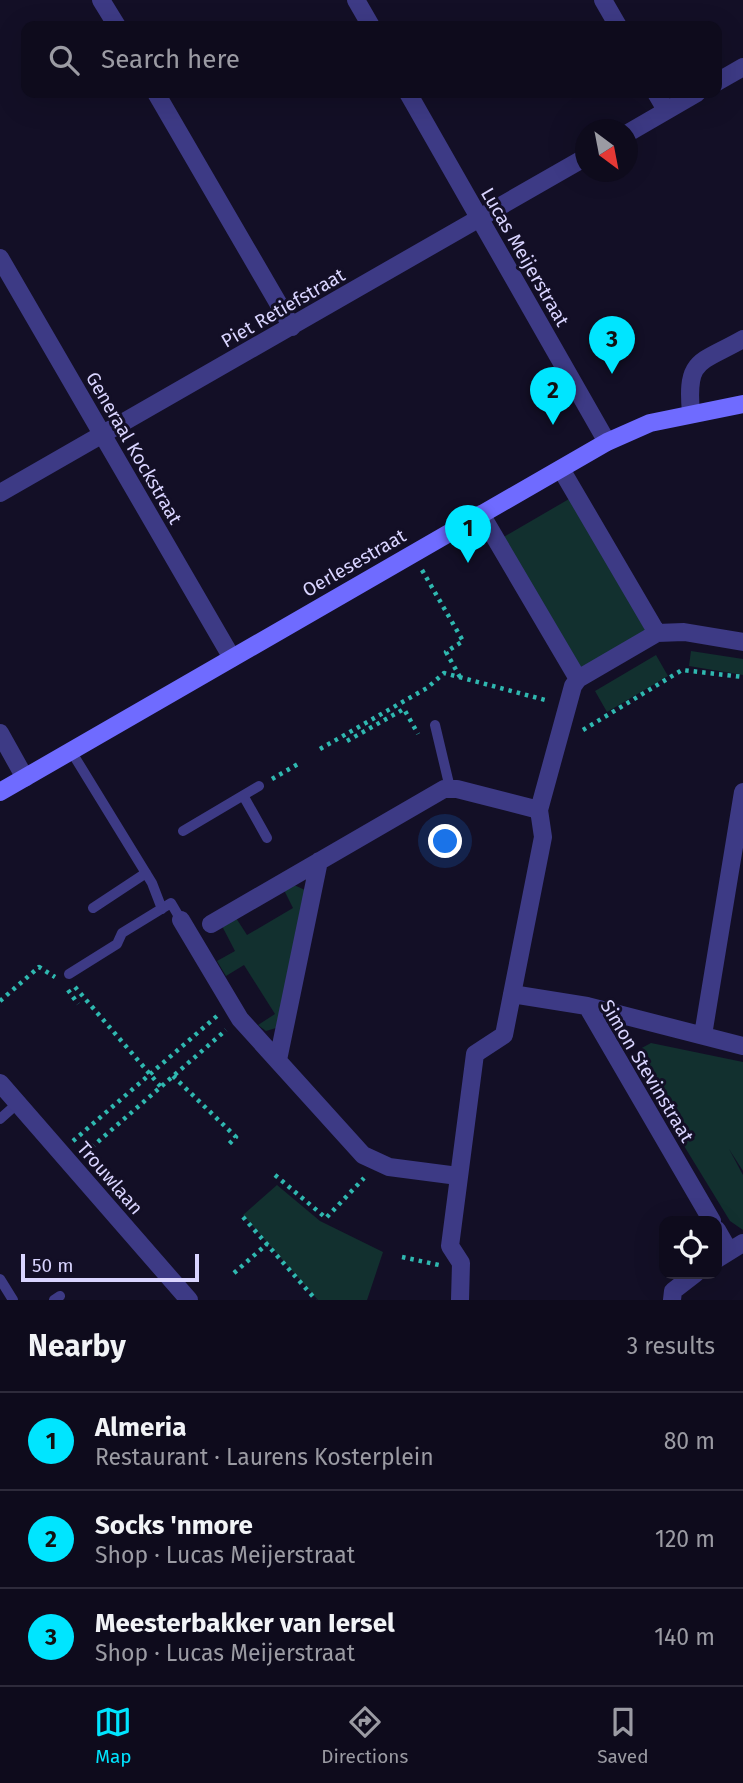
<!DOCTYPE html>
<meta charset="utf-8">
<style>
body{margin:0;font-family:"Fira Sans",sans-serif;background:#1c1929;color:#f1f3f6}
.controls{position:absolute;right:21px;bottom:21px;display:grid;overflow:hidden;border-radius:14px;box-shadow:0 7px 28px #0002}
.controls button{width:63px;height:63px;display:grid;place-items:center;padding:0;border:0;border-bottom:2px solid #2e2b3b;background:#0e0b1c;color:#f1f3f6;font:35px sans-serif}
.compass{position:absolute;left:575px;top:119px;width:63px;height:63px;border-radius:50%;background:#0e0b1c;box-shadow:0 7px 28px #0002;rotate:148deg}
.scale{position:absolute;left:21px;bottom:18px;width:178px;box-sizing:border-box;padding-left:7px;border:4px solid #d9d4ff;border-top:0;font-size:19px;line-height:24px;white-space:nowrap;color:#d9d4ff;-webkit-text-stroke:5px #130f26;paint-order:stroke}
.you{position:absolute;left:446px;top:842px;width:24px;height:24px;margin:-18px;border:5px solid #fff;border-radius:50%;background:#1a73e8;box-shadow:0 0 0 10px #1a73e833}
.badge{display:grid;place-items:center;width:46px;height:46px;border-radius:50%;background:#00e5ff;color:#111;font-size:23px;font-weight:700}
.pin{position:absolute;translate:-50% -58px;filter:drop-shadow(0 2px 4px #0008)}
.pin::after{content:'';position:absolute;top:37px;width:24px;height:21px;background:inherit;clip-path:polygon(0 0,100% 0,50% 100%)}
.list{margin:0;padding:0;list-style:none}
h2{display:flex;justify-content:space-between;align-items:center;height:91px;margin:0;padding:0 28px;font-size:30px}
h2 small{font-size:23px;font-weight:400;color:#9b9ba3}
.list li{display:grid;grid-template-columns:46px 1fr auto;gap:21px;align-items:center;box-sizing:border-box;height:98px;padding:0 28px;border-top:2px solid #2e2b3b}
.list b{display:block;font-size:26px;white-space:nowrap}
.list p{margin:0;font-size:23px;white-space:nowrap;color:#9b9ba3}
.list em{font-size:23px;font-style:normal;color:#9b9ba3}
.icon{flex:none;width:38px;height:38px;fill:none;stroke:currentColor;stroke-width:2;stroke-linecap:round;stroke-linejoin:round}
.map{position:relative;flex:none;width:743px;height:1300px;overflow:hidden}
.search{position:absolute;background:#0e0b1c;box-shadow:0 7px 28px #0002;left:21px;right:21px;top:21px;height:77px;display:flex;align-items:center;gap:18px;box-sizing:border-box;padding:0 24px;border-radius:14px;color:#9b9ba3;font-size:26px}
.sheet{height:385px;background:#0e0b1c}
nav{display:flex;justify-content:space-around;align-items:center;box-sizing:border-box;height:98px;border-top:2px solid #2e2b3b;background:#0e0b1c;font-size:19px;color:#9b9ba3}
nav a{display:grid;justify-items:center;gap:4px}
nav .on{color:#00e5ff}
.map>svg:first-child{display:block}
.green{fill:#12302f}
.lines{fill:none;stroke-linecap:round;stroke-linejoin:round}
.path{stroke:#2fb8b0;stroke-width:4.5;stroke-dasharray:3.5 5;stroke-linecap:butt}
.lane{stroke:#3d3a85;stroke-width:10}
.street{stroke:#3d3a85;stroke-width:18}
.secondary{stroke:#6f6bff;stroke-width:18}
.labels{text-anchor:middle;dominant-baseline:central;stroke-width:6;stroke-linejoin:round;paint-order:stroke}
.street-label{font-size:19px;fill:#d9d4ff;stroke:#130f26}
</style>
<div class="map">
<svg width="743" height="1300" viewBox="0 0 743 1300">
<rect width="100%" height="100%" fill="#130f26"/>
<path class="green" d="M569,499L647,631L580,670L502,538Z
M691,651L743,659V675L689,666Z
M656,655L668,676L607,712L595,691Z
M294,885L305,890L276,1028L266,1031L258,1025L275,1014L244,965L226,976L217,961L235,951L222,926L236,918L247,935L293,908L284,890Z
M651,1043L743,1062V1171L729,1149L743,1175V1230L730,1221L637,1069L635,1059L638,1050Z
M277,1185L320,1221L383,1252L367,1300H318L243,1215Z"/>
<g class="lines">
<path class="path" d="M422,570L463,641L446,652L460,677
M583,730L682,670L743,677
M347,741L404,709L418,734
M320,749L427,688L444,673L549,701
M272,779L298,764
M75,987L161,1087
M68,990L78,1004
M0,1001L39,967L55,977
M173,1076L236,1137L227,1146
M73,1141L217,1016
M85,1153L226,1030
M275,1175L326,1218L364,1178
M243,1217L316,1300
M402,1257L439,1265
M234,1273L267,1244"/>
<path class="lane" d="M435,725L450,788
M71,751L152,883L162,909
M244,797L267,838
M183,831L259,786
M93,908L146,873
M69,974L117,944L122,933L171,903L181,920
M0,1119L18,1103
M0,1279L13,1300
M54,1300L60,1296"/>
<path class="street" d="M101,0L117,26
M356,0L371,26
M603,0L618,26
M717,82L743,67
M156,93L292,327
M408,93L607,442
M656,93L666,110
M628,133L697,93
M0,258L232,658
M691,413C686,358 699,364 743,339
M561,469L657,633
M0,493L586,157
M481,514L578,679
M657,633L684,632L743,642
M0,733L25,778
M181,920L240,1019L363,1155L389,1167L458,1176
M211,924L444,789H457L539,810
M512,994L587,1006L712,1221
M587,1006L743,1046
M703,1035L743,792
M278,1060L319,861
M0,1083L189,1300
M717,1230L729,1251
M717,1259L743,1243
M460,1300L461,1263L450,1246L475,1054L504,1035L543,837L539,810L573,686L578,679L657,633
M672,1300L673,1291L695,1274"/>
<path class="secondary" d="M0,792L607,442L650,423L743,404"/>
</g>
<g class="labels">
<g class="street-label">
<text transform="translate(525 257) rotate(60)">Lucas Meijerstraat</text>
<text transform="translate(283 308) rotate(-30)">Piet Retiefstraat</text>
<text transform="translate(134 448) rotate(60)">Generaal Kockstraat</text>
<text transform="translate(354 563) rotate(-30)">Oerlesestraat</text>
<text transform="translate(647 1071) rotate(59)">Simon Stevinstraat</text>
<text transform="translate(110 1178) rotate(49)">Trouwlaan</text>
</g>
</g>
</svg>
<div class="controls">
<button><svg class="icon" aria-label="locate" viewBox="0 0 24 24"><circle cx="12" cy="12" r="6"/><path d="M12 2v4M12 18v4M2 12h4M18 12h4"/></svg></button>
</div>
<svg class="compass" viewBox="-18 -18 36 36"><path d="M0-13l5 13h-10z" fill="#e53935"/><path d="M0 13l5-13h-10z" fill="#9b9ba3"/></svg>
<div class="scale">50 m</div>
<div class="you"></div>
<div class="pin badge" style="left:468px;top:563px">1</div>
<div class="pin badge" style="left:553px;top:425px">2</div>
<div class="pin badge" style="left:612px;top:374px">3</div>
<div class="search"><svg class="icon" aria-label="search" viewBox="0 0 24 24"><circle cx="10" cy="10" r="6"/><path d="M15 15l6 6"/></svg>Search here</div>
</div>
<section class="sheet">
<h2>Nearby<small>3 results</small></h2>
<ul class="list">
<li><span class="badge">1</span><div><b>Almeria</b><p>Restaurant · Laurens Kosterplein</p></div><em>80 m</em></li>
<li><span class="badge">2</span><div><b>Socks 'nmore</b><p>Shop · Lucas Meijerstraat</p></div><em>120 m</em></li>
<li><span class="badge">3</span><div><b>Meesterbakker van Iersel</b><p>Shop · Lucas Meijerstraat</p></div><em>140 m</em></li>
</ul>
</section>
<nav>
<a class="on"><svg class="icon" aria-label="map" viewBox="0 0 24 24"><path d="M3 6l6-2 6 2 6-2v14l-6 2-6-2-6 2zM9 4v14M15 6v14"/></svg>Map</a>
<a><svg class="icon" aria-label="directions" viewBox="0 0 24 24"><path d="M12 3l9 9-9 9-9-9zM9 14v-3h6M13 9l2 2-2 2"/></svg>Directions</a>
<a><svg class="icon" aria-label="saved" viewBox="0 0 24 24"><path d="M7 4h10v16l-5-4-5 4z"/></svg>Saved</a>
</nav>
